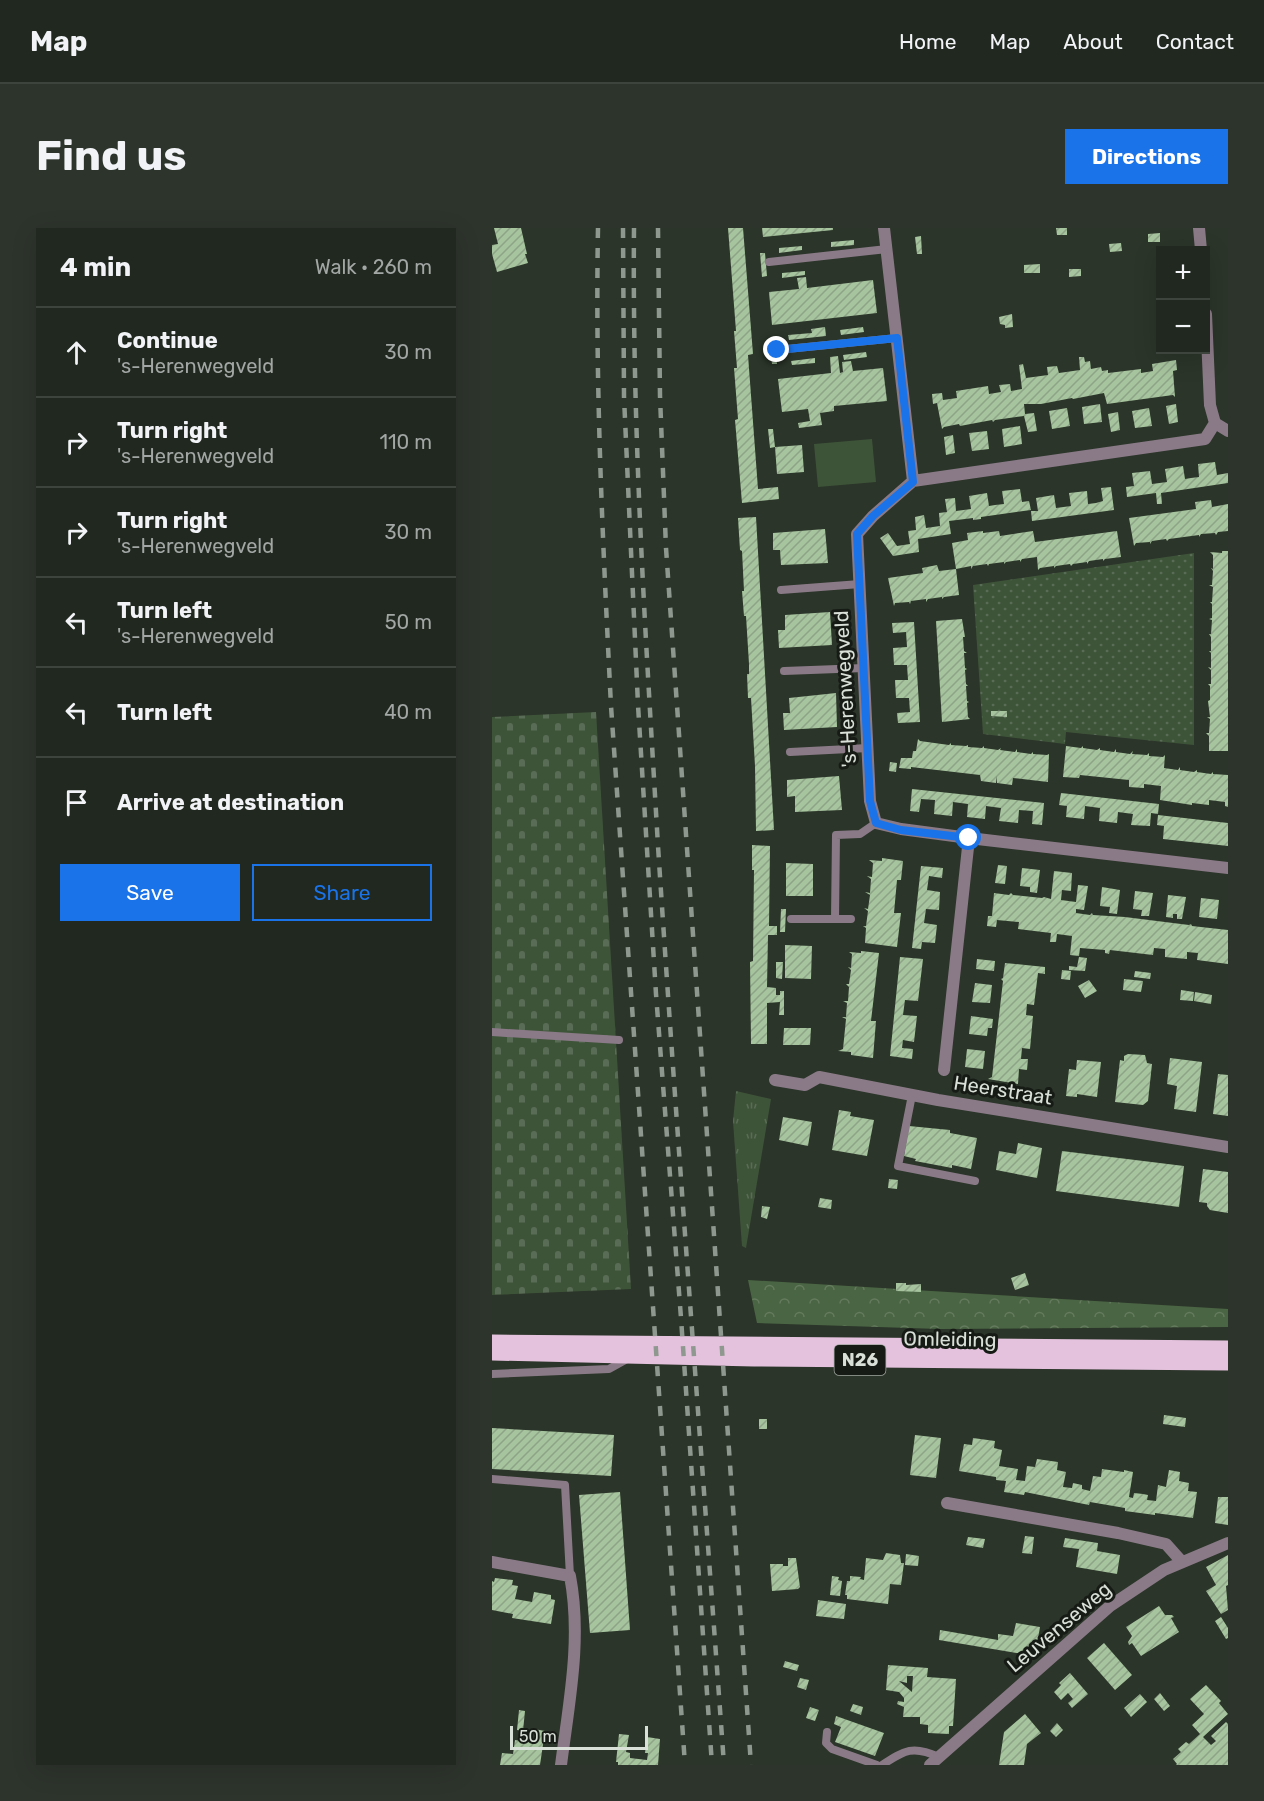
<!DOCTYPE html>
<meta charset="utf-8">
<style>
body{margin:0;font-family:Rubik,sans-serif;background:#2d342c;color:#f1f3f6}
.controls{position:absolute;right:18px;top:18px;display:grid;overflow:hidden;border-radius:0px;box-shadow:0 6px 24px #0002}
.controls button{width:54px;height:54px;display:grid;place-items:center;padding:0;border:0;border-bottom:2px solid #3d443d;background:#20281f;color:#f1f3f6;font:30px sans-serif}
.scale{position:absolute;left:18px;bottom:15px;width:138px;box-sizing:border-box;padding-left:6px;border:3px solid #d9e0d8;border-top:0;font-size:16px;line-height:21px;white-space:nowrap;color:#d9e0d8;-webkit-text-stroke:4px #171b15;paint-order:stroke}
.stop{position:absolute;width:18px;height:18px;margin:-14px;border:4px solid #1a73e8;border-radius:50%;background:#fff}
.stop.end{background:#1a73e8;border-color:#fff;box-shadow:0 2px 6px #0008}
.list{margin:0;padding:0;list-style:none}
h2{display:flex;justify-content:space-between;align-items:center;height:78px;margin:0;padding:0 24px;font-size:26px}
h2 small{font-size:20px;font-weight:400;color:#a2a6a4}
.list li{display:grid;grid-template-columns:39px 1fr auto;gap:18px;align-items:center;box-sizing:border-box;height:90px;padding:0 24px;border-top:2px solid #3d443d}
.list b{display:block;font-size:22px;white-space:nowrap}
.list p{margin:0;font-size:20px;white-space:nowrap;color:#a2a6a4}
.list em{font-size:20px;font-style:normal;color:#a2a6a4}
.actions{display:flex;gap:12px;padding:18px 24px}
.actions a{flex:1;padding:14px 0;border:2px solid #1a73e8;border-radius:0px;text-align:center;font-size:21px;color:#1a73e8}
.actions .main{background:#1a73e8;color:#fff}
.icon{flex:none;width:33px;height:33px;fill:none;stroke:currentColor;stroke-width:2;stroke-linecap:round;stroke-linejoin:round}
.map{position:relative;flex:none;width:736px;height:1537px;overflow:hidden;border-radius:0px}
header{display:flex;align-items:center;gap:36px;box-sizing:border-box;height:84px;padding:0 30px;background:#20281f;border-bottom:2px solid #3d443d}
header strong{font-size:28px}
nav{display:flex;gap:33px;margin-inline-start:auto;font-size:21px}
.intro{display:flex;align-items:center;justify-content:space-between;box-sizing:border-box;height:144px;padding:0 36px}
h1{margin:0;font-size:42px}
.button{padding:15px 27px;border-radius:0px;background:#1a73e8;color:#fff;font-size:21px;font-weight:700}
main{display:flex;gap:36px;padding:0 36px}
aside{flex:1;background:#20281f;border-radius:0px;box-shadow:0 6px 24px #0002}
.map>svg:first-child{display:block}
.grass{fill:url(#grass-tufts)}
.forest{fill:url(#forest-crowns)}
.cemetery{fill:url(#cemetery-stones)}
.park{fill:url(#park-dots)}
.pitch{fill:#3e5439}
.building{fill:url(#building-hatch);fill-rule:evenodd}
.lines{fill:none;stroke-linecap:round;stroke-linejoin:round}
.lane{stroke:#8a7a87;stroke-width:8}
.street{stroke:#8a7a87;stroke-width:12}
.primary{stroke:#e4c2dd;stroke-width:15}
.rail{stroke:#8f988e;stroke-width:4.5;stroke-dasharray:10 10;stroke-linecap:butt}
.route{stroke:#1a73e8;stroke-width:8}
.labels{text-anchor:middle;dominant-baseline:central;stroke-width:6;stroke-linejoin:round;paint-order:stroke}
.shield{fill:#171b15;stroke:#9fa59e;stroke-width:1.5}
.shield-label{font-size:18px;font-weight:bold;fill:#d9e0d8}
.street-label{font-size:20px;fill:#d9e0d8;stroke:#171b15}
</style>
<header>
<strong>Map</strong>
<nav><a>Home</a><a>Map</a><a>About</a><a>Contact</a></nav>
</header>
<div class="intro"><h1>Find us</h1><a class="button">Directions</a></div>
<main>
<aside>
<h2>4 min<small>Walk · 260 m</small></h2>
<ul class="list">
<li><svg class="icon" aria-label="ahead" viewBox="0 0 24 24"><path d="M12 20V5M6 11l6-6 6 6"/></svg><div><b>Continue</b><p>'s-Herenwegveld</p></div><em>30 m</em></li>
<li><svg class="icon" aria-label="right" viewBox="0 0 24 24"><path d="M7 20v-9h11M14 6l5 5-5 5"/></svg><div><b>Turn right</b><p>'s-Herenwegveld</p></div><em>110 m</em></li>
<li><svg class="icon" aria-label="right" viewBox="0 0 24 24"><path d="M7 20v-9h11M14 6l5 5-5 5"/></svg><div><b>Turn right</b><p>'s-Herenwegveld</p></div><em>30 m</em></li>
<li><svg class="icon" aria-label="left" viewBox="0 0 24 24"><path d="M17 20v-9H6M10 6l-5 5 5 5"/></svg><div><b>Turn left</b><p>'s-Herenwegveld</p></div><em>50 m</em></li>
<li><svg class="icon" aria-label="left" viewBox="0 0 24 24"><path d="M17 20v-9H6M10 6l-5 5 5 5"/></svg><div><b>Turn left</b></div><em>40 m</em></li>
<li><svg class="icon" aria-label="arrive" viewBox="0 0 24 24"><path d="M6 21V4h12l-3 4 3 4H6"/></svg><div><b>Arrive at destination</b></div></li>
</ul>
<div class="actions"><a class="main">Save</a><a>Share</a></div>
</aside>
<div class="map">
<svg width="736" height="1537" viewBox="0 0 736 1537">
<defs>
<pattern id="grass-tufts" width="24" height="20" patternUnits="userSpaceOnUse" patternTransform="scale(1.5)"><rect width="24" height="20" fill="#3e5439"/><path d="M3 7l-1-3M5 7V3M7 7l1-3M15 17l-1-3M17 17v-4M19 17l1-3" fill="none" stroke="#596c55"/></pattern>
<pattern id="forest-crowns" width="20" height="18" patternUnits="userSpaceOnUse" patternTransform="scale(1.5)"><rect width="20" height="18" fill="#4a6543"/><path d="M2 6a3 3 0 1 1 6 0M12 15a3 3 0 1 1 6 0" fill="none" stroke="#647b5d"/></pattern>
<pattern id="cemetery-stones" width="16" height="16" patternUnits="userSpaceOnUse" patternTransform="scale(1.5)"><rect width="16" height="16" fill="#3e5439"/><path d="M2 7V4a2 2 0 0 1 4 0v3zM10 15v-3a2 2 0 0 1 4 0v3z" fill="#596c55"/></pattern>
<pattern id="park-dots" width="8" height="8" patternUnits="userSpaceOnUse" patternTransform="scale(1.5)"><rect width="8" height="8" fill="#3e5439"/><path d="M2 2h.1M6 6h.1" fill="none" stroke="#596c55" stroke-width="1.8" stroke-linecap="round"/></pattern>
<pattern id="building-hatch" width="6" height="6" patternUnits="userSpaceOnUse" patternTransform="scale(1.5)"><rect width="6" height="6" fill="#a6c49e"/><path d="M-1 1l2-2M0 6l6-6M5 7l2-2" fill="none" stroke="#8da487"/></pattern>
</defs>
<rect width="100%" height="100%" fill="#2b3529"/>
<path class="grass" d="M244,863L279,871L254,1020L250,1018L241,893Z"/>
<path class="forest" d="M256,1052L736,1081V1099L448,1101L265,1095Z"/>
<path class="cemetery" d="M104,484L139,1061L0,1067V489Z"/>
<path class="park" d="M702,325V517L574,504L573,516L491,506L481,357Z"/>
<path class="pitch" d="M380,211L384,254L326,259L322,216Z"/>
<path class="building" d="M2,0H29L35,26H33L36,35L5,44L0,26V17L6,16Z
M236,0H251L261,126L256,127L266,261L286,259L287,271L250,275L243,192L246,191L242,140H245L242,103H244Z
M270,0H341V2L271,9Z
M564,0H575V7H565Z
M668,5V14H656V6Z
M429,8L430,26H425L423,9Z
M362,12V17L339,19V14Z
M629,15L630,23L618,24L617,16Z
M310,18V22L287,25V20Z
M268,25H273L275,48L270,49Z
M548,36V45H532V37Z
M577,41H589V48L577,49Z
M313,43V47L290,50V45Z
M314,49L315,60L381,52L385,85L280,97L277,64L307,61L305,50Z
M520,86L521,99L513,100V97L508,96L507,89Z
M333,99L334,108L297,112L296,107L320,105L319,101Z
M371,99L372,104L349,107L348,102Z
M282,112L285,136H280L277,113Z
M374,124L375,129L352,132L351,127Z
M346,128L348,145L351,144L350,134L359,133L361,143L391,140L395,173L342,178V183L328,185L330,197L307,200L306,195L318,193L316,181L290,184L286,151L339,145L338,129Z
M587,129H592L593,134L598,133L599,141L609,139L610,143L616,142V145L649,141V145L661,143L660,136L684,132L685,142L681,143L683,169L681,167L615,176L612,165L581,171L580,170L549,176H532L533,186L542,185L545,203L536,204L532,188L503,192L501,194L500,192L468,198L467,196L452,199L450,201L445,175L441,176L440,166L450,165L451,172L465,170L464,163L496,158L497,166L509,164L507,157L518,156L519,163L530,161L527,137L531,136L534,150L556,147L555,139L565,138L567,145L588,142Z
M323,130V135L300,137L299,133Z
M608,176L610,194L592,196L590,179Z
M684,176L686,194L677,196L674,178Z
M575,180L578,198L560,201L557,183Z
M657,180L660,198L643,200L640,183Z
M626,184L628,202L619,204L616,186Z
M528,198L530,216L512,219L510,201Z
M276,201H281L283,219L278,220Z
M495,203L497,221L480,223L477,205Z
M461,207L463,225L454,227L452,209Z
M310,217L312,244L285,246L283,219Z
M723,234L725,247L736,245V255L669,265L670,276H665L664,265L635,269L634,259L642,258L640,245L658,243L660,256L675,254L673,241L691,238L693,251L699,250L707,249L706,236Z
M619,259L622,282L540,293L539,283H546L544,270L562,267L564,280L579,278L577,265L595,263L596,276L604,275L611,273L609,260Z
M528,261L530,274L537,273L539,282L489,289V291L481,292V290L457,293L459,306L426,311L427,324L401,328L388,310L396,305L405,318L418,316L416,303L424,302L423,289L432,287L434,300L448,298L447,285L455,284L453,271L463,270L464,283L479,281L477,268L495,265L497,278L503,277L512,276L510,263Z
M719,272L720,279L736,276V303L726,304L724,307L723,305L709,306L707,309V307L677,311L675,313L674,311L660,313L658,316V314L644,315L642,318L637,290L704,281L703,274Z
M264,289L282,602L264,603L263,538L259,470H256L255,446H257V436L254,388H252L250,363H252L250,323L248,322L246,290Z
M333,301L336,335L289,337L288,322H281V305Z
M491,303V305L507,303L508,308L541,303L543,314L625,303L629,329L613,331L611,333V331L597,333L595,336V334L581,336L579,338L578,336L564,338L562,340V338L548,340L546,342L545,329L530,331L528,334V332L514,334L512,336V334L497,336L496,338L495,336L481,338L479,341V338L464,341L467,367L452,369L450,371V369L436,371L434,374V371L419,373L418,376L417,374L403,375L402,378L396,350L431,345L430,340L445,337L447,343L464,341L460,315L476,312L475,305Z
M730,323H736V523H717V508L714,505H717L718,491L715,489H718L716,473L718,472V458L716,456H719V442L716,439L719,440V425L717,423H719V409L717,406H719L720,392L717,391L720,390V376L718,374H720L721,359L717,357H720L721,343L719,340L721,341V327L718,324L730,325Z
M338,384L340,417L287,420L286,402H293V387Z
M470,391L473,409H471L472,423L475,425H472L473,440L475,441L473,442L474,456L476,458H474L475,473L477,474L475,475L476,489L478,491L450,494L444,393Z
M422,394L428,494L406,495L405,485L418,484L417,470H404L403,452H416L415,437H402L401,420L415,419L414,404L401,405L400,395Z
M344,465L345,499L292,502L291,485H298L297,470Z
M499,483H515V489L499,488Z
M426,511L428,513L457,517L459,515V517L474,518L476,517V519L490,520L492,518V520L506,522L509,520L508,522L523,524L525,521V524L539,526L541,524V526L555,527L557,526L556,554L521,550L520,557L505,555V548L504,555L489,553L488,547L419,539V541L407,540L409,530H420L421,523H424Z
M574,518L589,520L591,518V520L605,522L608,520V522L622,524L624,521V524L638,526L641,523L640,526L655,527L657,525V528L671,529L673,527L672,540L686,542L688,539V542L702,544L705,542V544L719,546L721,544V546L736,547V579L733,578V574L717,572V577L700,575V577L668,572L669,558L652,556V560L637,559V552L588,547L587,550L571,549Z
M398,534L405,535L404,544L397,543Z
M347,548L350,582L303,584V568L295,569V552Z
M420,561L552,575L550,597L540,596L541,583L527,582L526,595L507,593L509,580L494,578L493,591L475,589L476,576L461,574L460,588L442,586L443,572L429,571L427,584L418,583Z
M569,565L667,576L666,586L659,585L658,598L639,597L641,586L626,584L625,595L607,593L608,580L593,578L592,591L574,589L575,578L567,577Z
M666,587L736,595V618L671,611L672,598L665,597Z
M260,617L278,618L277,698H285V707H276L275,759L284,760V767H288V763H292V787H287L288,774L275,775V816H259L258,734L261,733L262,642H260Z
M390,630L411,633L409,652H405L402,685H409L405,719L373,715L374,700L371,698H374L376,683L372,680L376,681L378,667L373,664L378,665L379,651L375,648L380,649L381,635L377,632L390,633Z
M294,635L321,636V668H294Z
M506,637L515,638L513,656L503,655Z
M429,638L451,640L450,650L437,648L435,662L448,664L447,682L434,681L432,695L445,697L443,715L430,714L429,721L420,720Z
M530,640L548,642L545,665L538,664V659L528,658Z
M562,643L580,645L579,663L570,662L569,672L584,674L586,657L596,658L592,682L584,681V685L598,687L600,685L601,687L633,689L697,697L699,696L700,698L736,702V736L705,732L706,725L695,724V731L673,729V721L662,720L661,727L618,722L617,726L613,725V722L588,720L587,728L578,727L580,708L565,706L564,714H558L559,705L526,701L527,694L505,692L504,699L495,698L496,688H500L502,665L517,667L519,665L521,667L550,670L552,669L559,671Z
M610,659L628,662L625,686L617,685L618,679L608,678Z
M643,663L661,665L657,688H649L650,682L641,681Z
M676,667L694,669L690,691H685V686H681V690L674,689Z
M709,670L727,672L725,691L707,689Z
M289,681H294L293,704H288Z
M293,717L320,718L319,751L293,750Z
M369,723L387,725L379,793H384L381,830L359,827V824L346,823L351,821L354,791L350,789H354L355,775L351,773H356L357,759L354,756H357L359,742L356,739L359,740L360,726L357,724L369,725Z
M408,729L431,731L426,773L413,772L411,787L425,788L422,814L411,812L410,820L421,821L420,831L398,828Z
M587,729L595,730L593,743L577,742V738L585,739Z
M485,731L503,733L502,743L484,741Z
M284,734H291L290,751L284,750Z
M513,735L553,739V746L546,745L542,777L535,776L534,787L541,788L538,821L530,820L529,831H536L535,842L527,841L526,856L496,851L500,849L511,753L509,751L511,750Z
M570,742L579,743L578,752L569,751Z
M643,743L659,745L658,751L642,749Z
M632,751L651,753L649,764L631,762Z
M597,752L605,763L593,770L586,758Z
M483,755L500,757L498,775L480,774Z
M689,762L702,764L701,773L688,772Z
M703,764L720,767L719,776L702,773Z
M479,788L501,791L500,800H496L495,808L477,806Z
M292,800H319L318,817H291Z
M475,821L493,823L491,841L473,839Z
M636,826L653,827L655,835L660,836L656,873L651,877L623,874L628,832L632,833V828Z
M678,830L710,834L704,884L682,881L685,858L675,856Z
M585,832L609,834L605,869L585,866V869L574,868L577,841L584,842Z
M726,846L736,847V888L721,886Z
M347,882L359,884L358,888L382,892L375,928L340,922Z
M291,889L320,894L316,918L287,912Z
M417,898L458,902V905L485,910L479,941L460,937V940L423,933L424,931L412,928Z
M526,915L550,920L545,950L504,942L507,923L524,926Z
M570,923L692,938L687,979L564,963Z
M711,941L736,944V985L718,982L715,978V975L707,974Z
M397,951L406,952L405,961L396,960Z
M328,970L340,972L339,981L326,979Z
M270,978L278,979L275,991L269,989Z
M533,1045L537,1057L523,1062L519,1050Z
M404,1055H414V1057L429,1056V1064L404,1063Z
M672,1187L694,1190L693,1199L671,1196Z
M267,1191H275V1201H267Z
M0,1200L122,1207L119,1248L0,1241Z
M423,1207L449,1210L444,1250L418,1247Z
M481,1210L503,1213L502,1220L510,1222L507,1238L526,1241L524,1252L533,1253L535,1238L543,1239L545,1231L566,1234L565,1242L574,1244L571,1259L580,1260L581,1255L590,1257V1261L598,1263L601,1248L609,1249L610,1241L632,1244V1242L641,1244L637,1269L641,1270L642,1265L651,1266L656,1267L655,1272L664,1273L666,1257L674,1259L677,1242L688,1244L687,1253L697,1255L696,1263L705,1264L701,1290L663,1285V1287L633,1283V1280L598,1274L597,1277L533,1264L532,1267L512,1264L514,1253L504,1252V1249L467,1243L472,1216L480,1217Z
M128,1264L138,1402L98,1405L87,1267Z
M726,1269H736V1297L723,1295Z
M533,1308L542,1309L540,1326L530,1325Z
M476,1309L493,1311L491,1320L474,1317Z
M573,1310L606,1315L605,1323L628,1327L625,1346L584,1339L587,1321L571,1319Z
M394,1325L408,1327L409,1335H412L409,1357L398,1356L396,1376L355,1371V1367H353L355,1353H358V1348L369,1349L368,1351L372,1352L374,1330L391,1332Z
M414,1326L427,1328L426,1338L413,1337Z
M736,1327V1357L734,1358L736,1382L729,1386L714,1363L724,1357L714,1339Z
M296,1330H304L308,1359L306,1361L280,1363L278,1336H291V1338H296Z
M340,1348L347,1349L346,1352L350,1353L348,1368L338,1367Z
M3,1350L21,1352L20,1357L26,1358L23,1371L40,1374L42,1364L59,1367V1371L63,1372L59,1396L20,1390L21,1386L0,1382V1353L2,1354Z
M326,1372L354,1376L352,1391L324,1388Z
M667,1378L673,1387H680L682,1389L679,1390L687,1404L649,1428L640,1415L637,1417L636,1414L640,1408L634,1399Z
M729,1389L736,1400V1410L734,1411L723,1393Z
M524,1395L548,1399L543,1428L447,1412L448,1402L506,1412V1406L521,1408Z
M612,1415L640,1447L623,1462L595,1430Z
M293,1433L307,1437L305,1443L291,1439Z
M396,1437L436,1440L435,1449L464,1451L461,1498H457V1506L436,1505V1497L428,1496V1489H411L412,1479L405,1476L406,1473L412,1474V1470L407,1464L394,1462ZM415,1448H421L420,1464L407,1453L415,1455Z
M578,1445L596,1466L580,1480L576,1475L581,1471L576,1465L569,1472L562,1464L569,1457L567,1455Z
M308,1450L317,1452L314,1462L305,1459Z
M714,1457L729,1473L727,1475L736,1486L711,1509L719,1517L724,1513L719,1508L734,1494L736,1496V1537H684L685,1536L681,1531L689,1524L686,1521L694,1514L697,1516L708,1506L700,1497L712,1486L698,1471Z
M668,1465L678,1478L672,1483L662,1471Z
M648,1466L655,1474L639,1489L632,1480Z
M361,1476L371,1479L369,1487L358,1483Z
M318,1479L327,1482L323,1493L314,1490Z
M27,1482L33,1483L31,1503L25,1502Z
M533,1486L549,1505L535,1516L532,1537H507L512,1504Z
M344,1488L392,1505L383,1528L343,1514L349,1499L342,1496Z
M565,1495L571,1502L564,1509L558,1503Z
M42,1501L53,1503L48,1537H8L10,1525L21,1526L23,1512L42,1515Z
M127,1506L137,1507L134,1524L138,1525V1530L155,1532L156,1525H153L155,1509L168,1511L166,1537H126V1534H124Z"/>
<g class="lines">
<path class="lane" d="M277,34L395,21
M285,122L405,110
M289,362L368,356
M292,443L372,440
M298,524L376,520
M299,691H359
M343,691L344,607L368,606L384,595
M0,804L127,812
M420,867L406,938L483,953
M0,1146L117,1141L135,1131
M0,1251L73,1257L78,1348
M335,1504L334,1515L340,1521L385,1537
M390,1537C413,1522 421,1517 447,1529"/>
<path class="street" d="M392,0L421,253L381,288L365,306L378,573L384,595L409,601L477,610L736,640
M707,0L709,22
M714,86L718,177L723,195L736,203
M421,253L713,211L723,195
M452,842L477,610
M283,852L313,857L327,849L446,872L736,919
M455,1275L626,1305L674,1316L690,1334
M0,1334L78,1348C90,1411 77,1474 69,1537
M438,1537L618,1378L672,1342L736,1315"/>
<path class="primary" d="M0,1114L736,1120
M0,1125L262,1131L736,1135"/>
<path class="rail" d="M106,0C103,159 111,319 119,478L193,1537
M131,0L132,169L146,477L164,766L189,1090L220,1537
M142,0C140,206 154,413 166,618C186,925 210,1231 232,1537
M166,0L168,168L174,320L259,1537"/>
</g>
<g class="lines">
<path class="route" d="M285,122L405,110L421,254L381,288L365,306L378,573L384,595L409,602L477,610"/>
</g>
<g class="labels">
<rect class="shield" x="342.5" y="1117" width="51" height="30" rx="4.5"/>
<g class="shield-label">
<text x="368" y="1132">N26</text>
</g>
<g class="street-label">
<text transform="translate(353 461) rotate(-93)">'s-Herenwegveld</text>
<text transform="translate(511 862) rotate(9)">Heerstraat</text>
<text transform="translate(458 1111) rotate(1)">Omleiding</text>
<text transform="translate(567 1399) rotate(-40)">Leuvenseweg</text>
</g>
</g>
</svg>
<div class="controls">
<button>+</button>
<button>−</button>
</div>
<div class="scale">50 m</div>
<div class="stop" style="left:477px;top:610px"></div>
<div class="stop end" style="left:285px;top:122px"></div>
</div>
</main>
